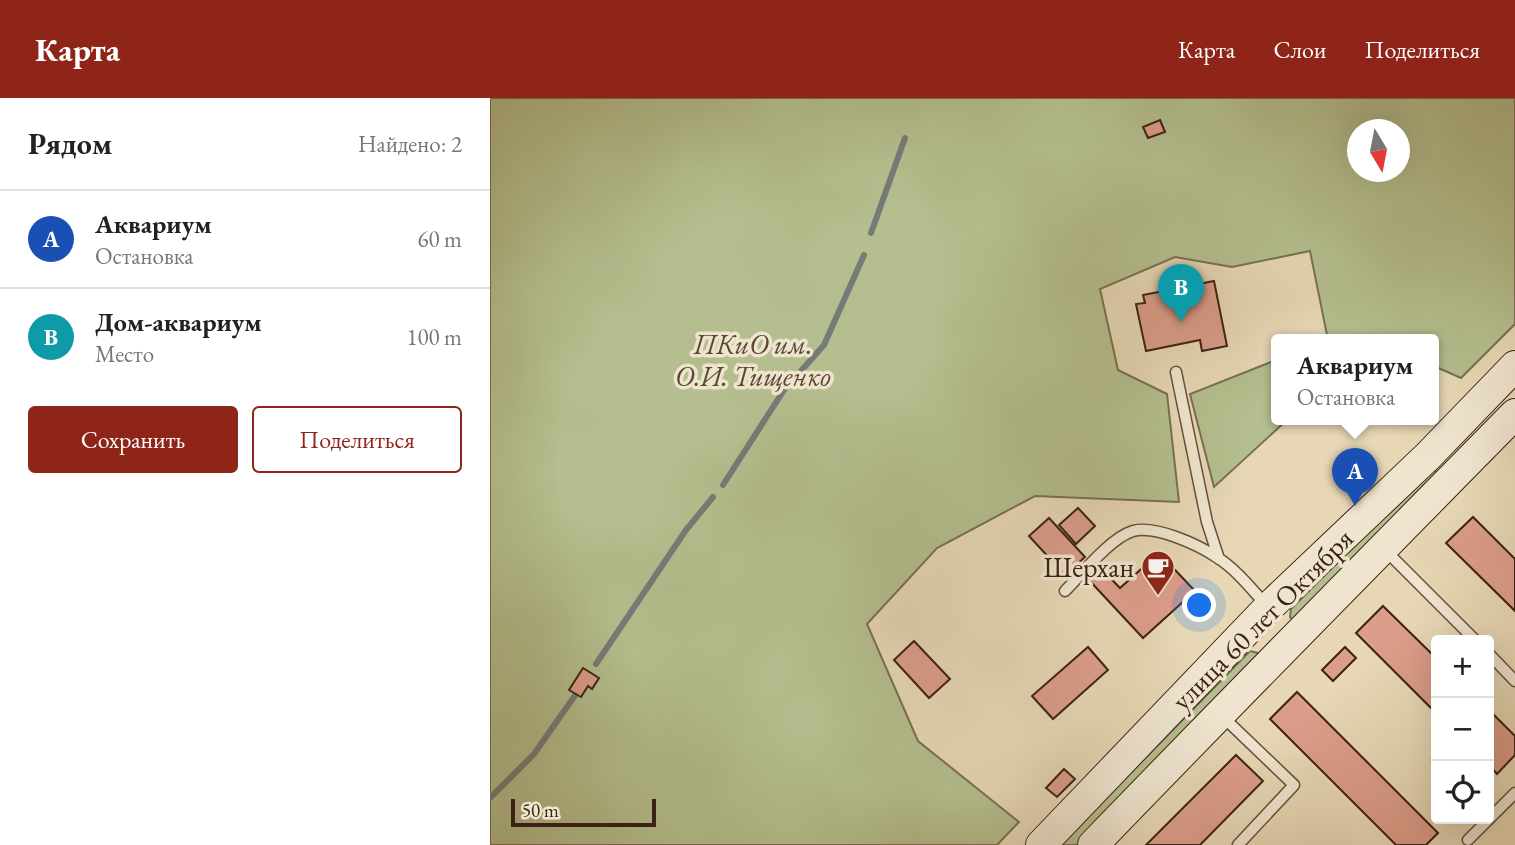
<!DOCTYPE html>
<html lang="ru">
<meta charset="utf-8">
<style>
body{margin:0;font-family:"EB Garamond",serif;background:#f2f2f2;color:#222}
.controls{position:absolute;right:21px;bottom:21px;display:grid;overflow:hidden;border-radius:7px;box-shadow:0 7px 28px #0002}
.controls button{width:63px;height:63px;display:grid;place-items:center;padding:0;border:0;border-bottom:2px solid #e0e0e0;background:#fff;color:#222;font:35px sans-serif}
.compass{position:absolute;left:857px;top:21px;width:63px;height:63px;border-radius:50%;background:#fff;box-shadow:0 7px 28px #0002;rotate:170deg}
.scale{position:absolute;left:21px;bottom:18px;width:145px;box-sizing:border-box;padding-left:7px;border:4px solid #3b2214;border-top:0;font-size:19px;line-height:24px;white-space:nowrap;color:#3b2214;-webkit-text-stroke:5px #efe5cf;paint-order:stroke}
.you{position:absolute;left:710px;top:508px;width:24px;height:24px;margin:-18px;border:5px solid #fff;border-radius:50%;background:#1a73e8;box-shadow:0 0 0 10px #1a73e833}
.badge{display:grid;place-items:center;width:46px;height:46px;border-radius:50%;background:#8f2418;color:#fff;font-size:23px;font-weight:700}
.pin{position:absolute;translate:-50% -58px;filter:drop-shadow(0 2px 4px #0008)}
.pin::after{content:'';position:absolute;top:37px;width:24px;height:21px;background:inherit;clip-path:polygon(0 0,100% 0,50% 100%)}
.popup{position:absolute;left:781px;top:236px;width:168px;height:91px;box-sizing:border-box;display:grid;place-content:center;border-radius:7px;background:#fff;filter:drop-shadow(0 2px 5px #0005);font-size:23px;white-space:nowrap;color:#767676}
.popup b{font-size:26px;color:#222}
.popup::after{content:'';position:absolute;left:50%;top:100%;margin-left:-14px;border:14px solid transparent;border-top-color:#fff}
.list{margin:0;padding:0;list-style:none}
h2{display:flex;justify-content:space-between;align-items:center;height:91px;margin:0;padding:0 28px;font-size:30px}
h2 small{font-size:23px;font-weight:400;color:#767676}
.list li{display:grid;grid-template-columns:46px 1fr auto;gap:21px;align-items:center;box-sizing:border-box;height:98px;padding:0 28px;border-top:2px solid #e0e0e0}
.list b{display:block;font-size:26px;white-space:nowrap}
.list p{margin:0;font-size:23px;white-space:nowrap;color:#767676}
.list em{font-size:23px;font-style:normal;color:#767676}
.actions{display:flex;gap:14px;padding:21px 28px}
.actions a{flex:1;padding:16px 0;border:2px solid #8f2418;border-radius:7px;text-align:center;font-size:24px;color:#8f2418}
.actions .main{background:#8f2418;color:#fff}
.icon{flex:none;width:38px;height:38px;fill:none;stroke:currentColor;stroke-width:2;stroke-linecap:round;stroke-linejoin:round}
.map{position:relative;flex:none;width:1025px;height:747px;overflow:hidden}
header{display:flex;align-items:center;gap:42px;box-sizing:border-box;height:98px;padding:0 35px;background:#8f2418;color:#fff}
header strong{font-size:33px}
nav{display:flex;gap:38px;margin-inline-start:auto;font-size:24px}
main{display:flex}
aside{flex:1;background:#fff}
.map>svg:first-child{display:block}
.green{fill:#b4be8e;stroke:#787051;stroke-width:2;fill-rule:evenodd}
.lines{fill:none;stroke-linecap:round;stroke-linejoin:round}
.stream{stroke:#767b78;stroke-width:6}
.building{fill:#dc9d8a;stroke:#3b2214;stroke-width:2}
.service-casing{stroke:#664f3c;stroke-width:13}
.secondary-casing{stroke:#3b2214;stroke-width:32}
.service{stroke:#efe5cf;stroke-width:10}
.secondary{stroke:#efe5cf;stroke-width:30}
.labels{text-anchor:middle;dominant-baseline:central;stroke-width:7;stroke-linejoin:round;paint-order:stroke}
.park-label{font-size:28px;font-style:italic;fill:#594932;stroke:#efe5cf}
.poi-label{font-size:28px;fill:#3b2214;stroke:#efe5cf;text-anchor:end}
.street-label{font-size:28px;fill:#3b2214;stroke:#efe5cf}
</style>
<header>
<strong>Карта</strong>
<nav><a>Карта</a><a>Слои</a><a>Поделиться</a></nav>
</header>
<main>
<aside>
<h2>Рядом<small>Найдено: 2</small></h2>
<ul class="list">
<li><span class="badge" style="background:#1a4fb4">A</span><div><b>Аквариум</b><p>Остановка</p></div><em>60 m</em></li>
<li><span class="badge" style="background:#0f9aa8">B</span><div><b>Дом-аквариум</b><p>Место</p></div><em>100 m</em></li>
</ul>
<div class="actions"><a class="main">Сохранить</a><a>Поделиться</a></div>
</aside>
<div class="map">
<svg width="1025" height="747" viewBox="0 0 1025 747">
<rect width="100%" height="100%" fill="#e7d7b5"/>
<filter id="stains"><feTurbulence type="fractalNoise" baseFrequency=".00286" numOctaves="4"/><feColorMatrix values="0 0 0 0 .2 0 0 0 0 .09 0 0 0 0 .02 0 0 0 .5 -.17"/></filter>
<radialGradient id="worn" r=".72"><stop offset=".6" stop-color="#630" stop-opacity="0"/><stop offset="1" stop-color="#630" stop-opacity=".3"/></radialGradient>
<path class="green" d="M0,0H1025V226L971,280L944,268V242H838L820,153L742,169L685,159L610,191L628,272L677,296L689,404L545,398L447,450L377,526L428,643L529,724L507,747H0ZM867,32H909V74H867Z
M786,262V322H797L724,389L700,296Z
M942,370L952,379L804,523L800,519L801,511Z
M760,553L772,556L591,747H570Z"/>
<g class="lines">
<path class="stream" d="M381,135L415,40
M233,387L294,292L334,247L374,157
M106,566L196,432L223,399
M0,700L44,656L86,596"/>
</g>
<path class="building" d="M670,22L675,34L658,40L653,29Z
M724,183L737,248L712,253L710,242L656,253L646,206L655,205L653,197Z
M588,410L605,428L586,446L569,427Z
M983,419L1025,461V513L956,445Z
M559,420L595,459L575,477L539,438Z
M669,455L705,493L653,540L598,481L611,470L630,490Z
M893,508L946,560V615L866,535Z
M424,543L460,581L439,600L404,562Z
M598,549L618,572L563,621L542,598Z
M855,549L866,560L843,583L832,572Z
M93,570L109,580L102,591L98,588L91,599L79,592Z
M807,594L948,735L936,747H906L780,621Z
M999,612L1025,638V657L1007,676L999,667Z
M746,657L773,683L710,747H656Z
M574,671L585,681L567,699L556,690Z"/>
<g class="lines">
<defs>
<path id="service" d="M686,274L717,424L729,461
M894,451L985,542
M575,493C591,477 620,440 643,433C666,427 709,447 728,460C747,472 763,493 778,509
M999,556L1025,583
M731,617L804,687L748,747
M978,742L1025,695"/>
<path id="secondary" d="M551,747L779,509L938,358L1025,268
M603,747C743,602 884,459 1025,316"/>
</defs>
<use href="#service" class="service-casing"/>
<use href="#secondary" class="secondary-casing"/>
<use href="#service" class="service"/>
<use href="#secondary" class="secondary"/>
</g>
<defs>
<symbol id="cafe-pin" viewBox="-11 -11 22 30"><path d="M0 17L-7.5 6A9.5 9.5 0 1 1 7.5 6Z" fill="#8f2418" stroke="#efe5cf"/><path d="M-5.5-4.5H6V0H3Q3 3.5 0 3.5H-2.5Q-5.5 3.5-5.5 0ZM3-3.2v2h1.7v-2ZM-6 4.5H4V6H-6Z" fill="#fff"/></symbol>
</defs>
<g fill-rule="evenodd">
<use href="#cafe-pin" x="649" y="450" width="38" height="52"/>
</g>
<g class="labels">
<g class="park-label">
<text x="263" y="246">ПКиО им.<tspan x="263" dy="32">О.И. Тищенко</tspan></text>
</g>
<g class="poi-label">
<text x="644" y="469">Шерхан</text>
</g>
<g class="street-label">
<text transform="translate(772 521) rotate(-45)">улица 60 лет Октября</text>
</g>
</g>
<rect width="100%" height="100%" filter="url(#stains)"/>
<rect width="100%" height="100%" fill="url(#worn)"/>
</svg>
<div class="controls">
<button>+</button>
<button>−</button>
<button><svg class="icon" aria-label="locate" viewBox="0 0 24 24"><circle cx="12" cy="12" r="6"/><path d="M12 2v4M12 18v4M2 12h4M18 12h4"/></svg></button>
</div>
<svg class="compass" viewBox="-18 -18 36 36"><path d="M0-13l5 13h-10z" fill="#e53935"/><path d="M0 13l5-13h-10z" fill="#767676"/></svg>
<div class="scale">50 m</div>
<div class="you"></div>
<div class="pin badge" style="left:865px;top:408px;background:#1a4fb4">A</div>
<div class="popup"><b>Аквариум</b>Остановка</div>
<div class="pin badge" style="left:691px;top:224px;background:#0f9aa8">B</div>
</div>
</main>
